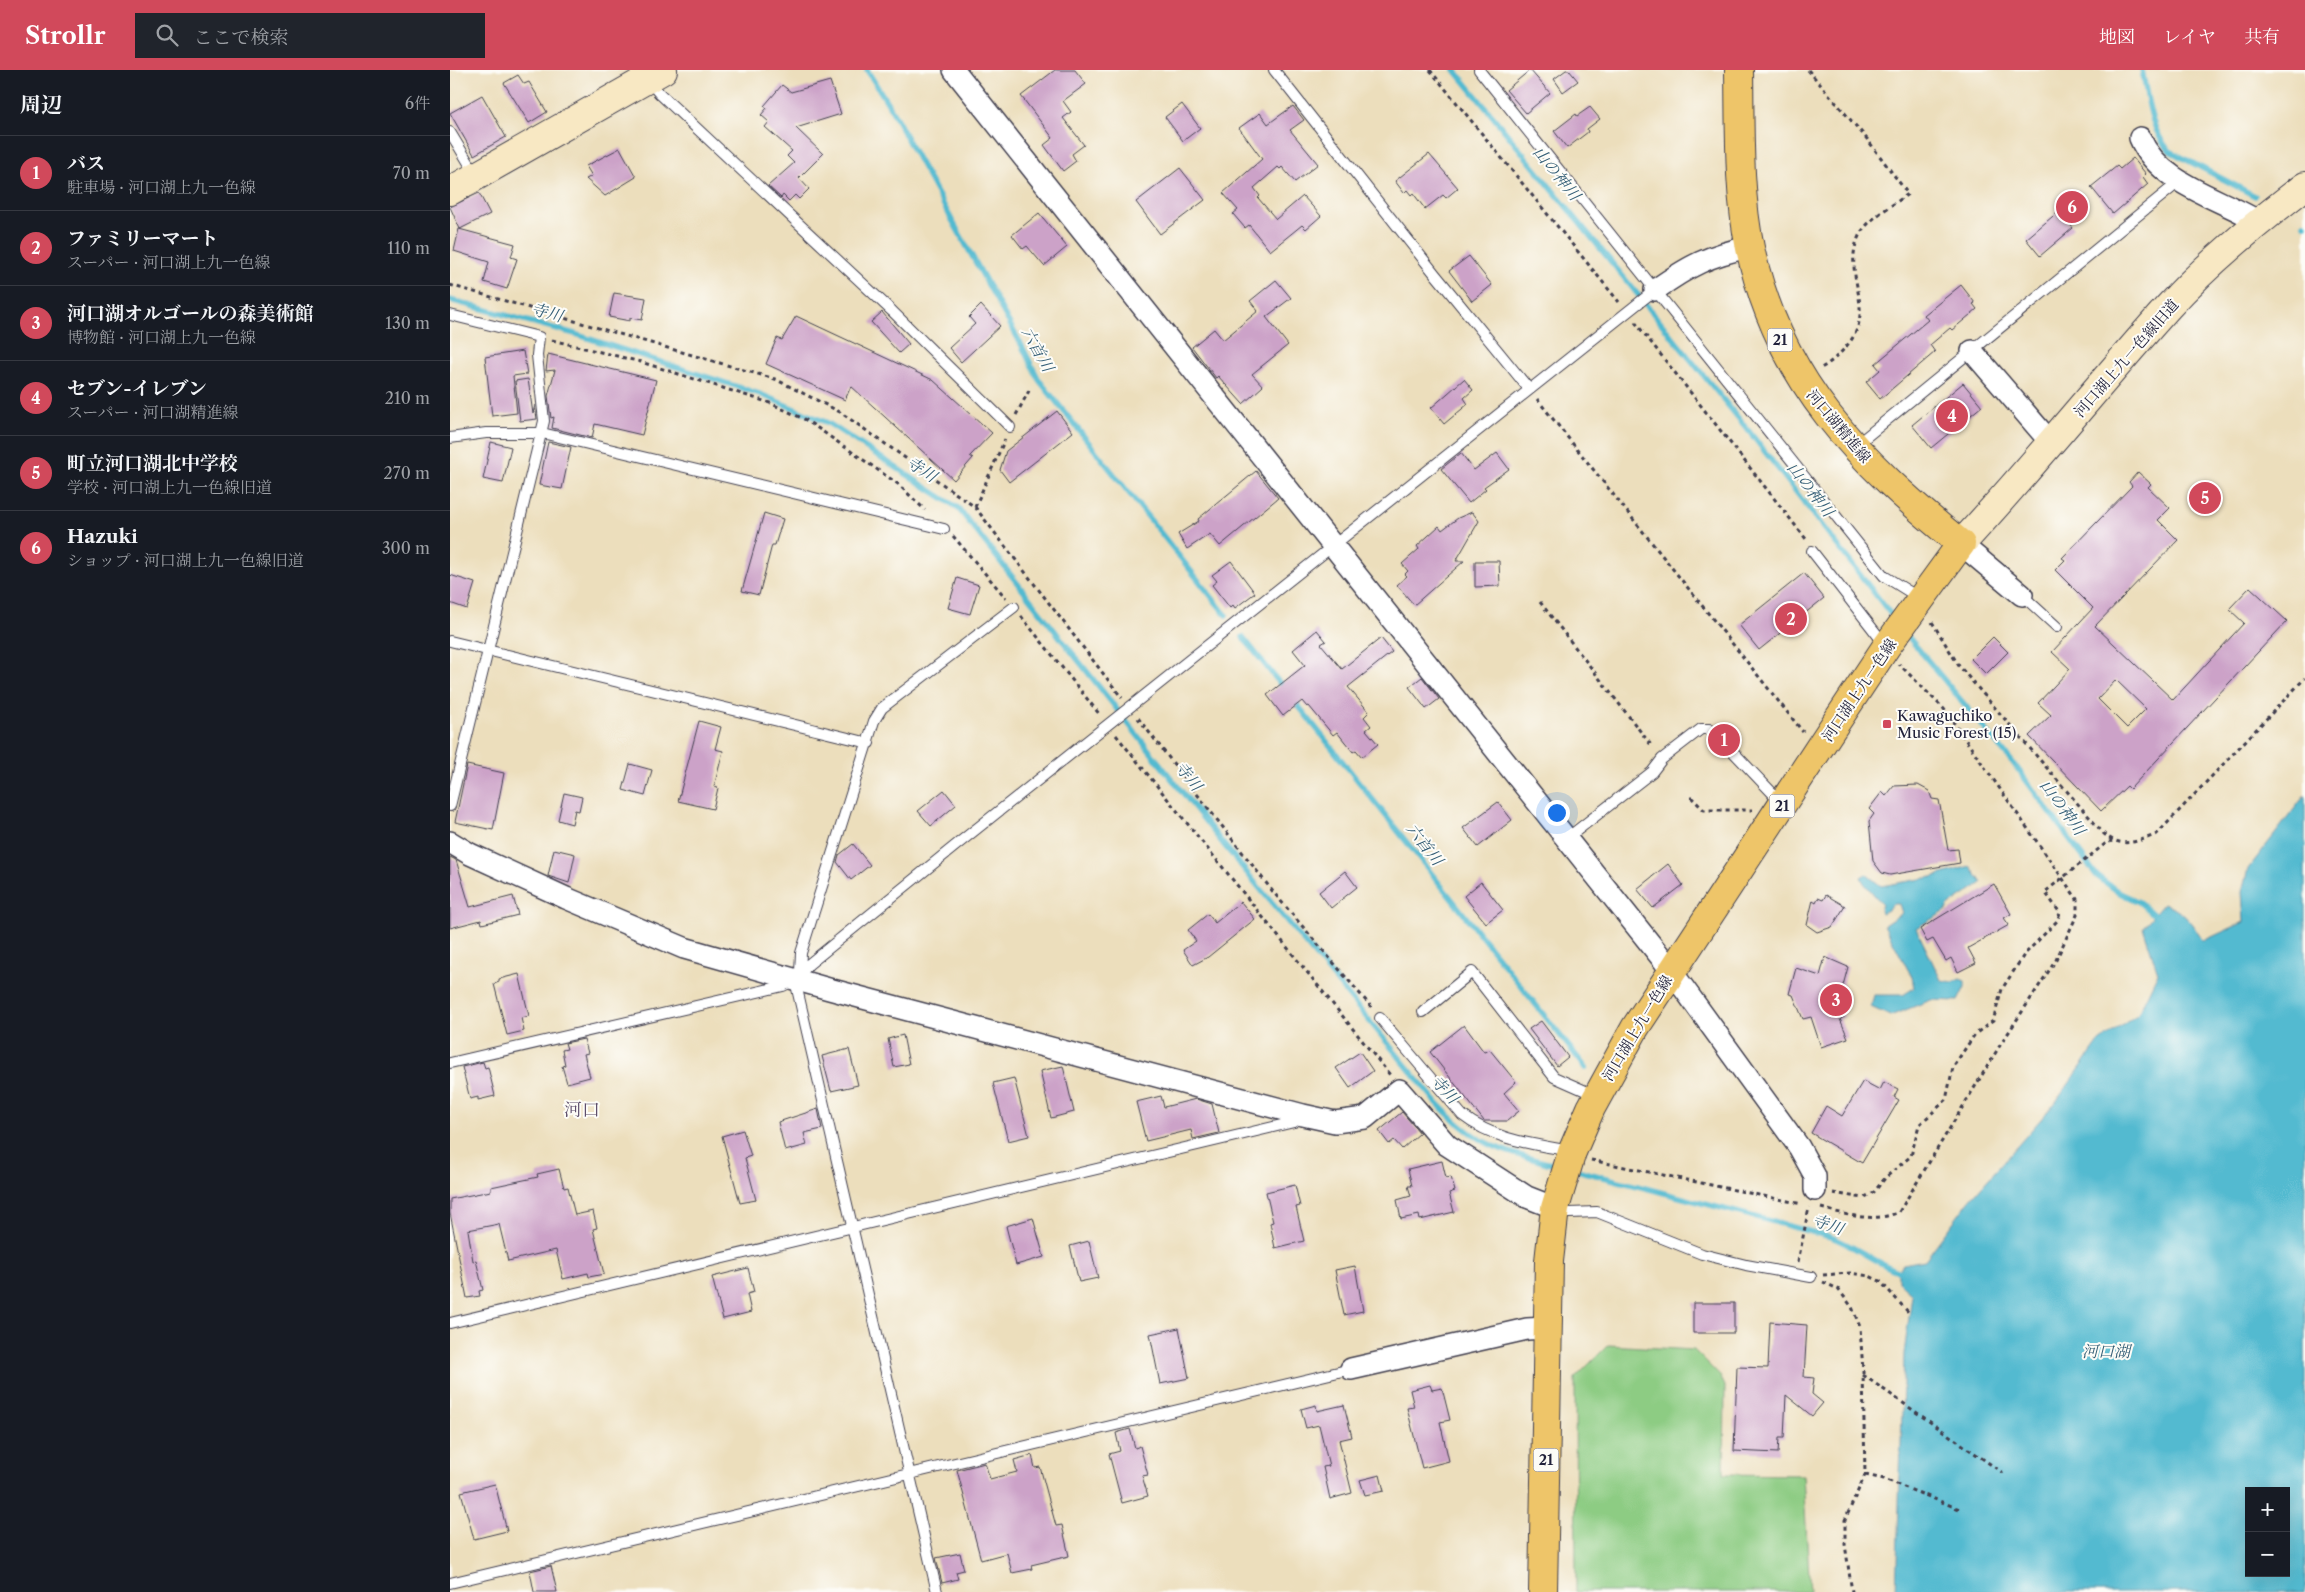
<!DOCTYPE html>
<html lang="ja">
<meta charset="utf-8">
<style>
body{margin:0;font-family:"Libre Caslon Text","Noto Serif JP",serif;background:#20242c;color:#f1f3f6}
.controls{position:absolute;right:15px;bottom:15px;display:grid;overflow:hidden;border-radius:0px;box-shadow:0 5px 20px #0002}
.controls button{width:45px;height:45px;display:grid;place-items:center;padding:0;border:0;border-bottom:1px solid #363941;background:#171b24;color:#f1f3f6;font:25px sans-serif}
.you{position:absolute;left:1106px;top:742px;width:18px;height:18px;margin:-12px;border:4px solid #fff;border-radius:50%;background:#1a73e8;box-shadow:0 0 0 8px #1a73e833}
.badge{display:grid;place-items:center;width:32px;height:32px;border-radius:50%;background:#d1495b;color:#fff;font-size:16px;font-weight:700}
.pin{position:absolute;translate:-50% -50%;border:2px solid #fff;box-shadow:0 1px 5px #0006}
.list{margin:0;padding:0;list-style:none}
h2{display:flex;justify-content:space-between;align-items:center;height:65px;margin:0;padding:0 20px;font-size:21px}
h2 small{font-size:16px;font-weight:400;color:#9ea1a6}
.list li{display:grid;grid-template-columns:32px 1fr auto;gap:15px;align-items:center;box-sizing:border-box;height:75px;padding:0 20px;border-top:1px solid #363941}
.list b{display:block;font-size:19px;white-space:nowrap}
.list p{margin:0;font-size:16px;white-space:nowrap;color:#9ea1a6}
.list em{font-size:16px;font-style:normal;color:#9ea1a6}
.icon{flex:none;width:28px;height:28px;fill:none;stroke:currentColor;stroke-width:2;stroke-linecap:round;stroke-linejoin:round}
.map{position:relative;flex:none;width:1855px;height:1522px;overflow:hidden}
header{display:flex;align-items:center;gap:30px;box-sizing:border-box;height:70px;padding:0 25px;background:#d1495b;color:#fff}
header strong{font-size:24px}
nav{display:flex;gap:28px;margin-inline-start:auto;font-size:18px}
.search{width:350px;height:45px;background:#20242c;display:flex;align-items:center;gap:12px;box-sizing:border-box;padding:0 18px;border-radius:0px;color:#9ea1a6;font-size:19px}
main{display:flex}
aside{flex:1;background:#171b24}
.map>svg:first-child{display:block}
.green{fill:#8dcc83;stroke:#58775f}
.water{fill:#52bad0;stroke:#3a6e86;fill-rule:evenodd}
.lines{fill:none;stroke-linecap:round;stroke-linejoin:round}
.stream{stroke:#52bad0;stroke-width:5.5}
.building{fill:#cca2c8;fill-rule:evenodd}
.lane-casing{stroke:#403e4e;stroke-width:12}
.street-casing{stroke:#403e4e;stroke-width:24}
.secondary-casing{stroke:#403e4e;stroke-width:30}
.primary-casing{stroke:#403e4e;stroke-width:30}
.path{stroke:#403e4e;stroke-width:3;stroke-dasharray:4 4;stroke-linecap:butt}
.lane{stroke:#fff;stroke-width:10}
.street{stroke:#fff;stroke-width:21}
.secondary{stroke:#f8e8c3;stroke-width:28}
.primary{stroke:#eec569;stroke-width:28}
.poi-dot{fill:#d1495b;stroke:#fdfcf7;stroke-width:2}
.labels{text-anchor:middle;dominant-baseline:central;stroke-width:4;stroke-linejoin:round;paint-order:stroke}
.shield{fill:#fdfcf7;stroke:#646373;stroke-width:1}
.shield-label{font-size:14px;font-weight:bold;fill:#22223b}
.street-label{font-size:15px;fill:#22223b;stroke:#fdfcf7}
.poi-label{font-size:15px;fill:#22223b;stroke:#fdfcf7;text-anchor:start}
.water-label{font-size:16px;font-style:italic;fill:#355f77;stroke:#fdfcf7}
.quarter-label{font-size:18px;fill:#5e4f6c;stroke:#fdfcf7}
</style>
<header>
<strong>Strollr</strong>
<div class="search"><svg class="icon" aria-label="search" viewBox="0 0 24 24"><circle cx="10" cy="10" r="6"/><path d="M15 15l6 6"/></svg>ここで検索</div>
<nav><a>地図</a><a>レイヤ</a><a>共有</a></nav>
</header>
<main>
<aside>
<h2>周辺<small>6件</small></h2>
<ul class="list">
<li><span class="badge">1</span><div><b>バス</b><p>駐車場 · 河口湖上九一色線</p></div><em>70 m</em></li>
<li><span class="badge">2</span><div><b>ファミリーマート</b><p>スーパー · 河口湖上九一色線</p></div><em>110 m</em></li>
<li><span class="badge">3</span><div><b>河口湖オルゴールの森美術館</b><p>博物館 · 河口湖上九一色線</p></div><em>130 m</em></li>
<li><span class="badge">4</span><div><b>セブン-イレブン</b><p>スーパー · 河口湖精進線</p></div><em>210 m</em></li>
<li><span class="badge">5</span><div><b>町立河口湖北中学校</b><p>学校 · 河口湖上九一色線旧道</p></div><em>270 m</em></li>
<li><span class="badge">6</span><div><b>Hazuki</b><p>ショップ · 河口湖上九一色線旧道</p></div><em>300 m</em></li>
</ul>
</aside>
<div class="map">
<svg width="1855" height="1522" viewBox="0 0 1855 1522">
<rect width="100%" height="100%" fill="#fdfcf7"/>
<filter id="ink" filterUnits="userSpaceOnUse"><feTurbulence type="fractalNoise" baseFrequency=".02" numOctaves="2"/><feDisplacementMap in="SourceGraphic" scale="10" xChannelSelector="R" yChannelSelector="G"/><feConvolveMatrix kernelMatrix="1 2 1 2 8 2 1 2 1" color-interpolation-filters="sRGB"/></filter>
<filter id="wash" filterUnits="userSpaceOnUse"><feTurbulence type="fractalNoise" baseFrequency=".0096" numOctaves="4" result="noise"/><feDisplacementMap in="SourceGraphic" scale="20" xChannelSelector="R" yChannelSelector="G"/><feGaussianBlur stdDeviation="1.12" result="paint"/><feColorMatrix in="noise" values="0 0 0 0 0 0 0 0 0 0 0 0 0 0 0 0 0 1.4 0 .05"/><feComposite in="paint" operator="in"/></filter>
<g filter="url(#wash)">
<rect width="100%" height="100%" fill="#ecdebc"/>
<path class="green" d="M1158,1275L1244,1280L1270,1306L1275,1316L1274,1404L1353,1405L1360,1522H1126L1125,1308Z"/>
<path class="water" d="M1855,725V1522H1446L1454,1284L1462,1225L1448,1212V1201L1453,1194L1475,1190L1519,1131L1605,1033L1649,972L1688,944L1708,903L1693,857L1714,833C1736,844 1740,850 1753,871L1794,852L1792,822L1798,799ZM1799,1421H1836V1503H1799Z
M1520,796L1532,813L1498,836L1496,841L1466,858L1491,910L1503,912L1510,909L1515,911V917L1508,931L1481,930L1440,946L1421,937L1424,925H1453L1464,918L1462,907L1434,855L1452,843L1449,834H1443L1438,840L1432,843L1430,840L1432,834L1414,813L1411,807L1416,804L1431,816L1482,807Z"/>
<g class="lines">
<path class="stream" d="M417,0C431,23 447,46 458,71L571,274L589,310L776,545
M1005,0L1298,360L1446,551
M1692,0C1698,27 1700,61 1720,81L1805,126
M1854,154L1855,155
M0,230L125,264L310,324L378,353L508,438L774,775L987,1033C1028,1077 1052,1081 1109,1096
M1456,564L1564,694L1647,806L1670,823L1689,832L1704,845
M793,567L835,620
M843,629L1136,998
M1123,1099L1381,1167C1405,1176 1424,1192 1448,1201"/>
</g>
<g id="blocks">
<path class="building" d="M605,0H625L636,14L613,31L621,42L613,48L634,75L622,84L626,91L613,101L594,75L603,68L571,26Z
M1080,0L1100,23L1076,43L1056,20Z
M1116,0H1119L1128,11L1113,22L1104,9Z
M68,5L74,14L79,12L97,42L79,53L54,13Z
M380,11L391,44L346,58L373,84L349,108L359,119L349,129L345,125L339,131L333,125L331,128L318,116L344,93L337,86L342,81L315,57L319,52L311,45L317,38L314,36L332,15L341,22Z
M32,25L56,67L24,85L0,43Z
M732,34L750,58L733,71L715,47Z
M843,36L854,50L840,60L868,94L845,112L832,97L830,99L828,97L804,118L810,126L808,128L826,149L853,126L871,146L856,159L852,155L820,181L799,155L795,158L783,144L788,140L773,123L812,89L789,58L810,43L818,54Z
M1140,37L1150,49L1137,59L1138,62L1117,78L1104,61L1126,44L1127,46Z
M170,78L186,107L155,126L136,109L142,106L136,96Z
M979,84L1008,118L996,128L993,125L975,139L963,123L961,125L957,120L954,123L945,111Z
M1683,88L1696,104L1693,107L1698,114L1663,144L1641,117L1667,96L1670,99Z
M730,98L755,130L710,164L686,132Z
M29,123L40,144L10,159L0,137Z
M1609,141L1623,158L1590,186L1576,169Z
M589,143L617,177L594,196L577,176L573,179L562,165Z
M9,159L65,174L61,187L67,189L57,219L34,212L39,192L4,181Z
M1019,186L1042,215L1022,231L999,201Z
M826,210L841,228L816,247L838,275L802,304L813,316L793,334L768,306L766,308L742,277L764,259L773,270L808,241L800,231Z
M1511,215L1525,233L1523,234L1527,239L1502,260L1500,258L1480,275L1485,282L1430,329L1416,312L1430,300L1425,294L1478,250L1474,245Z
M164,223L196,228L192,250L180,248V251L159,247Z
M531,235L550,256L511,292L499,278L525,254L519,247Z
M432,242L459,274L449,283L421,252Z
M346,246L483,310L542,363L520,386L523,388L504,410L401,316L395,330L316,294L327,268L332,270Z
M73,281L77,304L63,306L67,343L42,346L35,287Z
M98,284L206,310L192,365L145,354L142,368L102,358L104,347L101,348L98,326L105,300L96,301Z
M78,309L83,344L85,335L87,349L70,351L65,311Z
M1014,309L1023,320L1014,328L1018,334L994,354L981,338Z
M1513,313L1532,336L1481,378L1462,355Z
M607,341L623,362L559,412L550,400L556,381Z
M41,372L61,377L53,413L33,409Z
M98,372L121,377L112,419L89,415Z
M1011,383L1024,400L1047,383L1059,399L1034,417L1036,419L1019,433L991,399Z
M806,401L828,428L770,476L760,464L737,479L728,464L749,451L748,449Z
M1688,402L1701,414L1698,417L1720,438L1708,450L1728,470L1645,556L1723,630L1794,553L1779,539L1800,517L1837,551L1680,719L1677,716L1651,741L1579,666L1601,645L1588,633L1620,599L1602,582L1643,538L1605,500L1615,490L1612,488L1682,416L1679,412ZM1666,610L1696,639L1677,658L1648,629Z
M1022,442L1029,451L1006,491H1014L964,535L947,515L957,506L955,504L958,501L952,494L969,479L967,476L989,456L992,460L1008,448Z
M314,443L333,449L325,475H322L309,525L292,521Z
M781,491L805,523L785,538L783,535L780,538L762,515L767,511L762,505Z
M1025,491H1049L1050,516L1025,517Z
M1354,503L1374,528L1309,580L1289,555Z
M0,505L25,513L17,539L0,533Z
M507,508L529,515L520,544L498,538Z
M867,560L876,571L871,574L892,599L931,568L942,582L898,617L919,642L914,647L921,656L916,660L928,674L912,687L906,680L903,682L887,662L883,665L859,636L857,637L852,631L833,646L817,625L855,595L843,580Z
M1543,567L1558,582L1536,604L1521,589Z
M972,607L989,629L976,639L959,617Z
M249,651L271,657L265,679L273,681L264,717L268,718L263,739L228,731Z
M180,694L202,700L195,726L173,720Z
M17,695L54,703L43,760L5,752Z
M1468,715L1479,721L1482,729L1489,730L1498,780L1508,779L1510,793L1440,805L1432,803L1423,791L1419,751L1424,744L1419,739L1432,722L1436,726L1444,716Z
M494,720L506,735L481,756L468,741Z
M114,723L132,727L129,741L125,740L122,754L108,750Z
M1048,732L1062,750L1028,777L1013,758Z
M403,774L420,795L401,810L387,792L389,785Z
M104,779L125,784L119,813L98,806Z
M0,787L6,790L20,837L63,826L68,845L32,854L31,850L0,858Z
M1218,794L1233,815L1203,838L1187,819Z
M895,801L907,817L881,838L869,822Z
M1031,812L1053,840L1036,853L1014,826Z
M1544,814L1561,844L1554,848L1559,855L1518,878L1526,893L1508,902L1501,888L1496,891L1483,869L1477,872L1470,859Z
M1376,825L1395,836L1382,857L1367,862L1357,855L1363,830L1366,832L1368,828L1373,830Z
M791,832L805,849L758,887L743,895L733,880L746,871L738,860L758,844L765,853Z
M1375,887L1398,897L1388,934L1394,947L1390,949L1398,968L1371,977L1361,947L1353,949L1343,925L1339,924L1346,898L1370,906Z
M69,904L79,946L71,948L74,961L57,965L44,914L49,912V909Z
M1091,951L1118,987L1107,996L1079,959Z
M1014,955L1034,982L1040,980L1066,1012L1054,1023L1069,1041L1057,1051H1034L980,982Z
M453,965L459,994L444,997L438,969Z
M134,969L138,983L134,984L140,1007L117,1013L112,996L115,995L112,980L117,979L115,973Z
M399,979L408,1015L381,1021L372,986Z
M910,982L923,1001L900,1018L886,998Z
M33,992L35,998L38,997L45,1026L28,1030V1027L20,1029L12,997Z
M613,996L624,1042L601,1048L590,1001Z
M564,1008L579,1066L558,1071L543,1013Z
M1413,1011L1430,1020L1434,1012L1448,1019L1444,1027L1449,1030L1412,1093L1361,1063L1376,1036L1392,1046Z
M711,1026L714,1037L746,1029L762,1034L769,1063L743,1069L741,1060L696,1071L686,1032Z
M368,1039L372,1059L354,1063L357,1075L335,1081L328,1052Z
M952,1042L970,1063L952,1079L944,1070L939,1074L929,1061Z
M293,1060L301,1086L295,1088L306,1130L290,1133L272,1066Z
M992,1091L996,1108L1001,1107L1005,1121L999,1123L1004,1142L970,1150L969,1145L951,1149L947,1130L961,1126L958,1116H962L958,1099Z
M109,1099L114,1118L118,1117L125,1145L143,1141L147,1158L143,1159L154,1204L139,1207L138,1203L113,1209L106,1180L58,1191L49,1154L18,1160L23,1191L26,1190L33,1220L29,1221L30,1226L17,1228L0,1143V1129L41,1121V1117L88,1107L87,1104Z
M845,1115L850,1136L846,1137L854,1171L825,1178L820,1153L823,1152L816,1122Z
M583,1148L594,1187L566,1195L556,1156Z
M639,1171L648,1208L629,1212L620,1176Z
M905,1196L913,1241L894,1245L885,1200Z
M298,1198L304,1222L297,1224L301,1242L273,1249L262,1207Z
M1243,1233H1284V1263H1243Z
M1320,1252L1357,1255L1354,1307L1364,1308L1362,1324L1373,1333L1362,1346L1336,1325L1334,1368H1329L1328,1383L1284,1381L1287,1297L1318,1298Z
M729,1258L739,1308L710,1314L700,1264Z
M980,1315L982,1320L992,1318L1000,1350L990,1352L999,1391L972,1398L957,1338L964,1337L960,1320Z
M866,1335L867,1341L894,1335L902,1367L889,1370L902,1423L880,1429L873,1397L879,1396L869,1355L856,1358L851,1339Z
M680,1359L685,1378L690,1376L698,1405L692,1406L698,1426L672,1433L659,1384L670,1381L666,1363Z
M582,1385L585,1398L590,1397L606,1456L612,1455L619,1486L581,1495L582,1499L562,1503L557,1483L531,1490L507,1400L535,1393L540,1409L567,1402L564,1390Z
M930,1405L934,1421L915,1425L910,1410Z
M45,1414L57,1461L24,1469L11,1422Z
M510,1483L514,1500L506,1502L508,1509L492,1513L486,1488Z
M101,1496L107,1522H84L80,1501Z"/>
</g>
</g>
<g filter="url(#ink)">
<use href="#blocks" fill-opacity="0" stroke="#403e4e" stroke-width="1"/>
<g class="lines">
<defs>
<path id="lane" d="M824,0L985,204L1079,319
M1029,0L1434,506L1471,529
M198,10L209,23L442,241L560,357
M0,62L26,105
M0,245L89,267L87,285L94,351L0,736
M0,368L36,363H92L494,459
M1405,376L1730,111
M1362,481L1436,576
M1572,525L1607,557
M0,571L419,673
M1116,769L1202,702L1212,689L1251,659H1259L1268,666L1332,733
M350,902L351,883L424,651L432,638L564,537
M345,910L487,1522
M973,942L1022,902L1104,1007L1147,1026
M930,948L1012,1045C1044,1070 1082,1074 1121,1081
M0,993L333,916L345,910L359,894L510,772L1205,220
M1106,1139L1119,1143L1147,1142L1252,1184L1296,1195L1361,1207
M0,1253L844,1052L853,1045
M0,1513L901,1299"/>
<path id="street" d="M504,0L1214,891L1349,1077L1365,1106V1120
M1690,68C1710,115 1769,127 1809,152
M1205,220C1239,196 1259,185 1300,177
M1522,281L1602,374
M1511,474L1572,525
M0,772L20,784L116,828L234,878L379,919L853,1045L885,1052L915,1048L949,1020L997,1075L1077,1127L1105,1138
M901,1299L1077,1259L1096,1258"/>
<path id="secondary" d="M0,121L213,0
M1511,474C1583,397 1648,315 1718,237C1759,192 1807,153 1855,116"/>
<path id="primary" d="M1093,1522L1099,1191L1105,1138L1122,1082L1141,1038L1185,958L1381,660L1436,577L1511,474C1409,391 1329,312 1300,178C1288,122 1290,57 1289,0"/>
</defs>
<use href="#lane" class="lane-casing"/>
<use href="#street" class="street-casing"/>
<use href="#secondary" class="secondary-casing"/>
<use href="#primary" class="primary-casing"/>
<path class="path" d="M980,0L1169,232
M1358,0L1417,69L1458,124C1442,136 1418,148 1409,166C1391,204 1427,237 1399,273C1391,283 1382,292 1371,298
M0,215L325,309L390,342L525,437L672,628
M1185,252L1356,469
M102,270L191,292L320,333L356,350L448,414L475,440
M1087,329L1353,662
M566,345L581,317
M525,437L555,369
M503,466L556,528
M1090,532L1201,675
M571,546L650,645
M1482,552L1509,596L1653,763C1670,779 1687,772 1707,764L1855,608
M688,648L824,823L923,939
M666,665L940,1005
M1241,727L1254,740H1302
M1141,1090L1352,1134
M1383,1123L1413,1128L1424,1122L1436,1107L1461,1086L1469,1055L1496,1030L1503,997L1525,964L1543,951L1552,919L1574,885L1607,851L1610,843L1595,822L1655,774L1662,771
M1371,1138C1397,1145 1424,1153 1449,1142L1549,977L1606,890L1627,845V829L1494,639L1449,594
M1348,1192L1359,1137
M1373,1205L1400,1203L1419,1206L1430,1211L1459,1243
M1373,1212L1388,1219L1402,1237L1410,1257L1413,1301L1415,1405L1395,1450V1474L1402,1522
M1413,1305L1553,1403
M1415,1405L1434,1409L1512,1440"/>
<use href="#lane" class="lane"/>
<use href="#street" class="street"/>
<use href="#secondary" class="secondary"/>
<use href="#primary" class="primary"/>
</g>
</g>
<rect class="poi-dot" x="1432" y="649" width="10" height="10" rx="2.5"/>
<g class="labels">
<g class="shield">
<rect x="1317.5" y="258.5" width="25" height="23" rx="4"/>
<rect x="1319.5" y="724.5" width="25" height="23" rx="4"/>
<rect x="1083.5" y="1378.5" width="25" height="23" rx="4"/>
</g>
<g class="shield-label">
<text x="1330" y="270">21</text>
<text x="1332" y="736">21</text>
<text x="1096" y="1390">21</text>
</g>
<g class="street-label">
<text transform="translate(1676 288) rotate(-49)">河口湖上九一色線旧道</text>
<text transform="translate(1389 356) rotate(50)">河口湖精進線</text>
<text transform="translate(1409 620) rotate(-56)">河口湖上九一色線</text>
<text transform="translate(1187 958) rotate(-59)">河口湖上九一色線</text>
</g>
<g class="poi-label">
<text x="1447" y="645">Kawaguchiko<tspan x="1447" dy="17">Music Forest (15)</tspan></text>
</g>
<g class="water-label">
<text transform="translate(1107 103) rotate(51)">山の神川</text>
<text transform="translate(97 242) rotate(15)">寺川</text>
<text transform="translate(588 279) rotate(61)">六首川</text>
<text transform="translate(472 399) rotate(33)">寺川</text>
<text transform="translate(1361 419) rotate(52)">山の神川</text>
<text transform="translate(739 706) rotate(51)">寺川</text>
<text transform="translate(1613 737) rotate(54)">山の神川</text>
<text transform="translate(975 774) rotate(52)">六首川</text>
<text transform="translate(995 1019) rotate(47)">寺川</text>
<text transform="translate(1378 1154) rotate(19)">寺川</text>
<text x="1656" y="1281">河口湖</text>
</g>
<g class="quarter-label">
<text x="132" y="1040">河口</text>
</g>
</g>
</svg>
<div class="controls">
<button>+</button>
<button>−</button>
</div>
<div class="you"></div>
<div class="pin badge" style="left:1274px;top:670px">1</div>
<div class="pin badge" style="left:1341px;top:549px">2</div>
<div class="pin badge" style="left:1386px;top:930px">3</div>
<div class="pin badge" style="left:1502px;top:346px">4</div>
<div class="pin badge" style="left:1755px;top:428px">5</div>
<div class="pin badge" style="left:1622px;top:137px">6</div>
</div>
</main>
